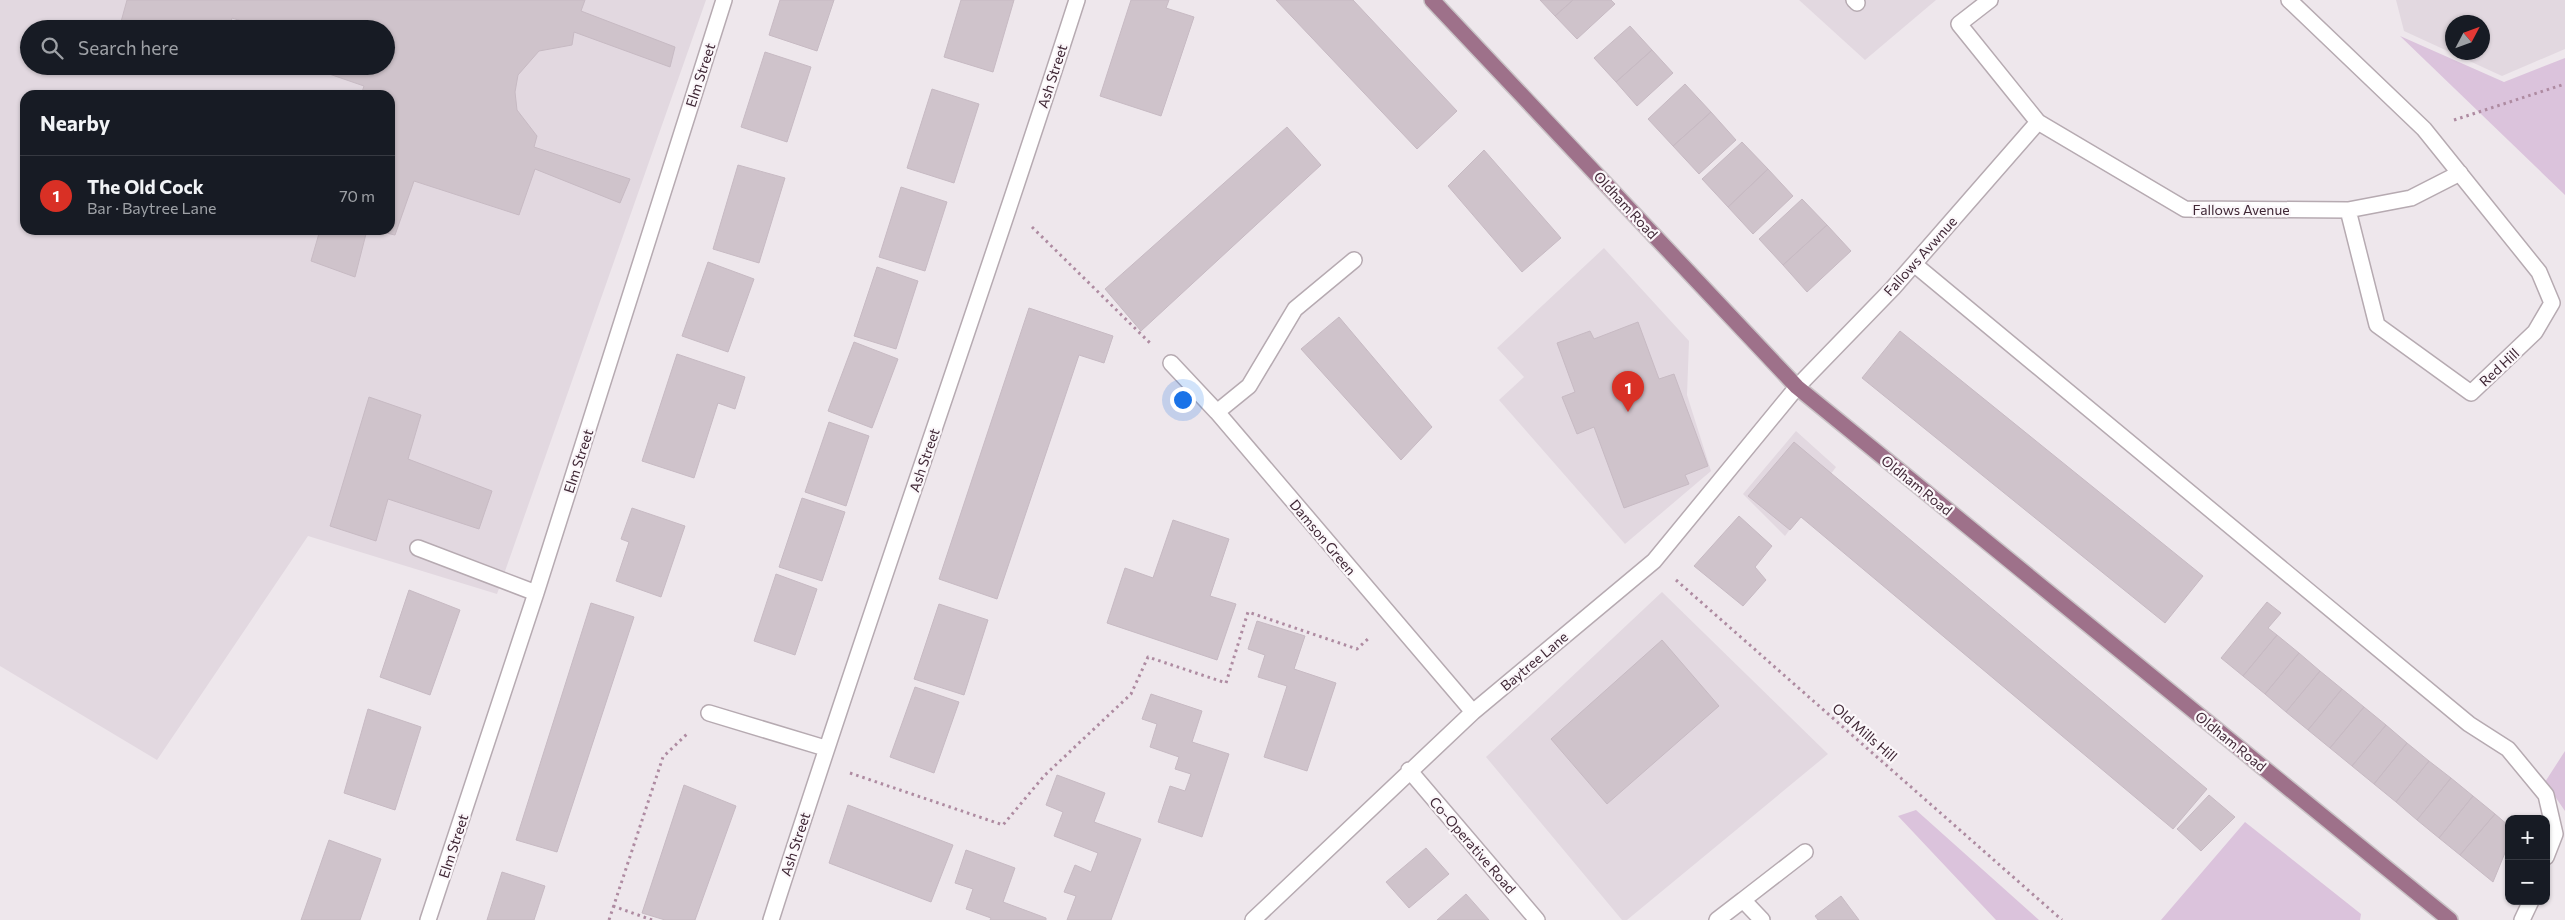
<!DOCTYPE html>
<meta charset="utf-8">
<style>
body{margin:0;font-family:Commissioner,sans-serif;background:#242831;color:#f1f3f6}
.controls{position:absolute;right:15px;bottom:15px;display:grid;overflow:hidden;border-radius:10px;box-shadow:0 1px 4px #0004}
.controls button{width:45px;height:45px;display:grid;place-items:center;padding:0;border:0;border-bottom:1px solid #363941;background:#171b24;color:#f1f3f6;font:25px sans-serif}
.compass{position:absolute;left:2445px;top:15px;width:45px;height:45px;border-radius:50%;background:#171b24;box-shadow:0 1px 4px #0004;rotate:49deg}
.you{position:absolute;left:1182px;top:399px;width:18px;height:18px;margin:-12px;border:4px solid #fff;border-radius:50%;background:#1a73e8;box-shadow:0 0 0 8px #1a73e833}
.badge{display:grid;place-items:center;width:32px;height:32px;border-radius:50%;background:#d93025;color:#fff;font-size:16px;font-weight:700}
.pin{position:absolute;translate:-50% -41px;filter:drop-shadow(0 1px 2px #0008)}
.pin::after{content:'';position:absolute;top:26px;width:18px;height:15px;background:inherit;clip-path:polygon(0 0,100% 0,50% 100%)}
.list{margin:0;padding:0;list-style:none}
h2{display:flex;justify-content:space-between;align-items:center;height:65px;margin:0;padding:0 20px;font-size:21px}
h2 small{font-size:16px;font-weight:400;color:#9ea1a6}
.list li{display:grid;grid-template-columns:32px 1fr auto;gap:15px;align-items:center;box-sizing:border-box;height:80px;padding:0 20px;border-top:1px solid #363941}
.list b{display:block;font-size:19px;white-space:nowrap}
.list p{margin:0;font-size:16px;white-space:nowrap;color:#9ea1a6}
.list em{font-size:16px;font-style:normal;color:#9ea1a6}
.icon{flex:none;width:28px;height:28px;fill:none;stroke:currentColor;stroke-width:2;stroke-linecap:round;stroke-linejoin:round}
.map{position:relative;flex:none;width:2565px;height:920px;overflow:hidden}
.search{position:absolute;background:#171b24;box-shadow:0 1px 4px #0004;left:20px;top:20px;width:375px;height:55px;display:flex;align-items:center;gap:12px;box-sizing:border-box;padding:0 18px;border-radius:28px;color:#9ea1a6;font-size:19px}
.panel{position:absolute;background:#171b24;box-shadow:0 1px 4px #0004;left:20px;top:90px;width:375px;height:145px;border-radius:15px}
.map>svg:first-child{display:block}
.built{fill:#e2d8e0;fill-rule:evenodd}
.green{fill:#dbc3dc}
.building{fill:#cfc3cb;stroke:#c7bac3}
.lines{fill:none;stroke-linecap:round;stroke-linejoin:round}
.minor-casing{stroke:#b6aab1;stroke-width:18}
.major-casing{stroke:#c9c3c6;stroke-width:18}
.path{stroke:#ae8ba1;stroke-width:3;stroke-dasharray:2.5 4;stroke-linecap:butt}
.minor{stroke:#fff;stroke-width:15}
.major{stroke:#9e718a;stroke-width:15}
.labels{text-anchor:middle;dominant-baseline:central;stroke-width:4.5;stroke-linejoin:round;paint-order:stroke}
.street-label{font-size:14px;fill:#3f2735;stroke:#fbf7fa}
</style>
<div class="map">
<svg width="2565" height="920" viewBox="0 0 2565 920">
<rect width="100%" height="100%" fill="#eee7ec"/>
<path class="built" d="M0,0H706L497,594L308,536L157,760L0,666ZM29,29H386V66H29ZM25,95H390V230H25Z
M1799,0H1936L1865,60Z
M2396,0H2565V49L2502,76L2404,31ZM2452,22H2482V52H2452Z
M1604,248L1689,341L1687,395L1711,471L1625,544L1499,400L1524,377L1497,348Z
M1796,431L1836,467L1785,536L1743,494Z
M1662,592L1828,754L1627,920H1622L1486,757Z"/>
<path class="green" d="M2400,36L2504,82L2565,58V195Z
M2565,751V811L2545,782Z
M1916,810L2039,920H1996L1898,816Z
M2245,822L2361,914L2360,920H2161Z"/>
<path class="building" d="M127,0H585L581,11L675,47L670,67L574,32L572,45L539,51L518,75L515,92L517,110L537,136L534,147L630,179L620,203L535,169L519,215L414,181L395,235L372,230H390V95H361L364,86L306,66H386V29H267L232,18L229,29H207L195,24L193,29H119Z
M780,0H834L817,51L769,35Z
M961,0H1014L993,72L944,57Z
M1131,0H1169L1166,8L1194,17L1161,116L1100,96Z
M1276,0H1353L1457,111L1417,149Z
M1540,0H1573L1555,16Z
M1573,0H1611L1615,4L1577,39L1555,16Z
M1630,26L1652,50L1616,82L1594,58Z
M1652,50L1673,73L1637,106L1616,82Z
M765,52L811,67L787,142L741,127Z
M1685,84L1711,112L1673,146L1648,119Z
M932,89L979,104L954,183L907,168Z
M1711,112L1736,140L1699,174L1673,146Z
M1287,127L1321,165L1141,331L1105,289Z
M1742,142L1768,169L1728,207L1702,179Z
M1484,150L1561,238L1522,272L1448,186Z
M738,165L785,178L759,263L713,249Z
M1768,169L1793,196L1753,234L1728,207Z
M901,187L947,202L925,271L879,257Z
M1802,199L1827,225L1783,265L1759,239Z
M1827,225L1851,251L1807,292L1783,265Z
M320,230H367L355,277L311,261Z
M708,262L754,279L728,352L682,336Z
M877,267L918,281L896,349L854,336Z
M1029,308L1113,336L1104,363L1079,355L997,599L939,579Z
M1339,317L1432,427L1401,460L1301,349Z
M1638,322L1659,379L1674,374L1708,466L1685,475L1689,484L1624,508L1594,427L1577,434L1562,397L1575,392L1557,343L1590,331L1594,339Z
M1900,331L2203,576L2165,623L1862,378Z
M854,342L898,359L872,428L828,411Z
M677,354L745,377L735,409L718,403L694,478L642,461Z
M369,397L421,415L408,459L492,491L479,529L388,499L376,541L330,526Z
M829,422L869,436L846,506L805,492Z
M1794,442L2207,789L2173,829L1801,517L1790,530L1748,496Z
M802,498L845,512L822,581L779,567Z
M632,508L685,526L661,597L616,581L629,542L621,539Z
M1739,516L1772,546L1755,567L1766,580L1743,606L1694,566Z
M1173,520L1229,539L1210,596L1236,604L1217,660L1107,623L1125,568L1153,578Z
M776,574L817,589L795,655L754,641Z
M409,590L460,610L430,695L380,677Z
M2267,602L2281,613L2268,628L2277,635L2243,676L2221,658Z
M591,603L634,617L557,852L516,840Z
M939,604L988,620L964,695L914,679Z
M1257,621L1305,636L1294,669L1336,683L1307,771L1264,757L1287,686L1258,677L1265,655L1248,649Z
M2277,635L2299,653L2265,694L2243,676Z
M1662,640L1719,706L1607,804L1551,739Z
M2299,653L2320,671L2286,712L2265,694Z
M2320,671L2342,689L2308,730L2286,712Z
M915,687L959,702L934,773L890,757Z
M2342,689L2364,707L2330,748L2308,730Z
M1151,694L1202,711L1192,742L1229,754L1202,837L1158,822L1170,786L1185,791L1191,774L1175,769L1179,757L1150,747L1157,724L1142,719Z
M2364,707L2386,725L2352,766L2330,748Z
M368,709L421,727L395,810L344,793Z
M2386,725L2407,743L2374,784L2352,766Z
M2407,743L2429,761L2396,802L2374,784Z
M2429,761L2451,778L2417,820L2396,802Z
M1057,775L1105,793L1094,822L1141,839L1111,920H1067L1076,896L1064,892L1075,865L1091,872L1098,853L1054,836L1063,812L1046,805Z
M2451,778L2473,796L2439,838L2417,820Z
M684,785L736,806L695,920H665L642,913Z
M2209,795L2235,817L2201,851L2177,829Z
M2473,796L2495,814L2460,855L2439,838Z
M848,805L953,845L931,902L829,863Z
M2495,814L2509,826V843L2493,882L2460,855Z
M329,840L381,859L360,920H301Z
M1426,848L1449,874L1409,908L1386,882Z
M966,850L1015,868L1003,902L1046,918V920H990L991,918L966,909L973,889L955,883Z
M502,872L545,886L534,920H487Z
M1466,894L1489,920H1437Z
M1841,896L1859,920H1818L1815,916Z"/>
<g class="lines">
<defs>
<path id="minor" d="M1854,0L1857,3
M1990,0L1959,24L2038,122L2185,209L2348,210L2411,198L2460,173
M2289,0L2424,129L2539,272L2552,303L2535,332L2471,393L2377,325L2348,210
M1914,264L2469,724L2508,749L2546,795L2555,834L2546,857
M1171,363L1217,412L1473,712
M1217,412L1249,386L1295,309L1354,260
M418,548L536,593
M709,713L825,748
M1409,770L1537,920
M1743,900L1805,852
M428,920L536,593L724,0
M771,920C869,612 978,308 1077,0
M1253,920L1473,712L1654,561L1797,387L1893,288L2038,122
M1717,920L1743,900L1762,920
M2522,920L2531,901"/>
<path id="major" d="M1432,0L1797,387L2450,920"/>
</defs>
<use href="#minor" class="minor-casing"/>
<use href="#major" class="major-casing"/>
<path class="path" d="M2454,120L2565,84
M1032,227L1151,344
M1676,580L2062,920
M850,773L1003,825L1044,776L1131,694L1148,657L1226,683L1248,612L1357,649L1370,637
M613,906L652,920
M609,920L663,757L688,733"/>
<use href="#minor" class="minor"/>
<use href="#major" class="major"/>
</g>
<g class="labels">
<g class="street-label">
<text transform="translate(700 75) rotate(-72)">Elm Street</text>
<text transform="translate(1052 76) rotate(-72)">Ash Street</text>
<text transform="translate(1626 205) rotate(47)">Oldham Road</text>
<text x="2241" y="209">Fallows Avenue</text>
<text transform="translate(1920 256) rotate(-48)">Fallows Avwnue</text>
<text transform="translate(2499 367) rotate(-43)">Red Hill</text>
<text transform="translate(924 460) rotate(-71)">Ash Street</text>
<text transform="translate(578 461) rotate(-72)">Elm Street</text>
<text transform="translate(1917 485) rotate(39)">Oldham Road</text>
<text transform="translate(1323 537) rotate(50)">Damson Green</text>
<text transform="translate(1534 661) rotate(-40)">Baytree Lane</text>
<text transform="translate(1865 732) rotate(41)">Old Mills Hill</text>
<text transform="translate(2231 741) rotate(39)">Oldham Road</text>
<text transform="translate(795 844) rotate(-72)">Ash Street</text>
<text transform="translate(1473 845) rotate(49)">Co-Operative Road</text>
<text transform="translate(453 846) rotate(-72)">Elm Street</text>
</g>
</g>
</svg>
<div class="controls">
<button>+</button>
<button>−</button>
</div>
<svg class="compass" viewBox="-18 -18 36 36"><path d="M0-13l5 13h-10z" fill="#e53935"/><path d="M0 13l5-13h-10z" fill="#9ea1a6"/></svg>
<div class="you"></div>
<div class="pin badge" style="left:1628px;top:412px">1</div>
<div class="search"><svg class="icon" aria-label="search" viewBox="0 0 24 24"><circle cx="10" cy="10" r="6"/><path d="M15 15l6 6"/></svg>Search here</div>
<section class="panel">
<h2>Nearby<small></small></h2>
<ul class="list">
<li><span class="badge">1</span><div><b>The Old Cock</b><p>Bar · Baytree Lane</p></div><em>70 m</em></li>
</ul>
</section>
</div>
